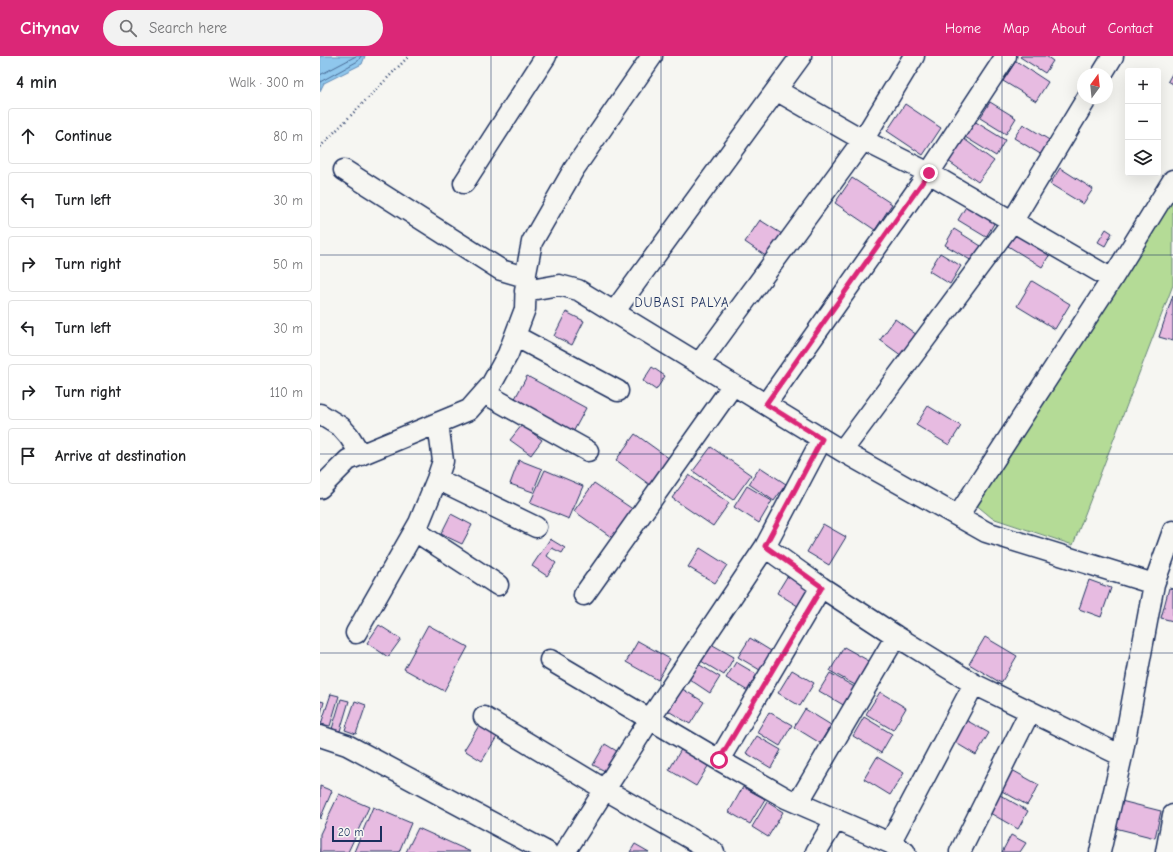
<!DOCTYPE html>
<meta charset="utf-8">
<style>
body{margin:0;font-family:"Comic Neue",sans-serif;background:#f2f2f2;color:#202124}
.controls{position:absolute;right:12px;top:12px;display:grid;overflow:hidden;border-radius:4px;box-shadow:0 4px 16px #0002}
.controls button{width:36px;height:36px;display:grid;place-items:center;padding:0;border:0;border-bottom:1px solid #e0e0e0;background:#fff;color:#202124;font:20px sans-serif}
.compass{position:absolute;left:757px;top:12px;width:36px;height:36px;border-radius:50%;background:#fff;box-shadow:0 4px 16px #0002;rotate:15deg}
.scale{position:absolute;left:12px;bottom:10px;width:50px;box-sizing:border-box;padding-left:4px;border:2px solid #1b2f5e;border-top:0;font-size:11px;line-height:14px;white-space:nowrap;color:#1b2f5e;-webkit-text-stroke:3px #f6f6f2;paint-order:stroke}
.stop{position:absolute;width:12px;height:12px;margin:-9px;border:3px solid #db2777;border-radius:50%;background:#fff}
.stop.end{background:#db2777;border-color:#fff;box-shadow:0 1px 4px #0008}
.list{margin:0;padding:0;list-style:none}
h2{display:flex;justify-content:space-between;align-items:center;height:52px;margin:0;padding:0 16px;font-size:17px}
h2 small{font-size:13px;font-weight:400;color:#757577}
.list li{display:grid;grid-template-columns:26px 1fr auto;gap:12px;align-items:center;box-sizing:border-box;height:56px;margin:0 8px 8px;padding:0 8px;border:1px solid #e0e0e0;border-radius:4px}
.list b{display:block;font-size:15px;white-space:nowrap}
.list em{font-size:13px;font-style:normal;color:#757577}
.icon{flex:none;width:22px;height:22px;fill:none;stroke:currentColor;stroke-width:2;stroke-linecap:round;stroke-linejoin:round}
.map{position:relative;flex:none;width:853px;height:796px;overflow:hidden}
header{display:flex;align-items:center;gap:24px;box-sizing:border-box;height:56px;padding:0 20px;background:#db2777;color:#fff}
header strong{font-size:19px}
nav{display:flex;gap:22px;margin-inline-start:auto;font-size:14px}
.search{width:280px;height:36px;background:#f2f2f2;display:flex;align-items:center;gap:10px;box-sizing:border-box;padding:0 14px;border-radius:22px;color:#757577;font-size:15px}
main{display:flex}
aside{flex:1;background:#fff}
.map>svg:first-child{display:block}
.green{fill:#b4db96;stroke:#68857a}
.water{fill:#8fc7ed;stroke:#618ab4}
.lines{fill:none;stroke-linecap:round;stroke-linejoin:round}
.shore{stroke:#496c97;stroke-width:1}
.building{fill:#e7bbe1;stroke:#1b2f5e}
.minor-casing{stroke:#1b2f5e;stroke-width:23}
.path{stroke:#1b2f5e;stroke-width:2.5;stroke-dasharray:1 3;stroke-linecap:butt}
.minor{stroke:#f6f6f2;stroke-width:20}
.route{stroke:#db2777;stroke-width:5}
.grid{fill:none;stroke:#1b2f5e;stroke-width:1;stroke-opacity:0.55}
.labels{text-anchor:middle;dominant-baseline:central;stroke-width:4;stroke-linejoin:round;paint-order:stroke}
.neighbourhood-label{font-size:13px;letter-spacing:1px;fill:#1b2f5e;stroke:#f6f6f2}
</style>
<header>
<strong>Citynav</strong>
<div class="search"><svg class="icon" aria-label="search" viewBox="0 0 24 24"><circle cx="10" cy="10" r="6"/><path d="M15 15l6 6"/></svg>Search here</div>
<nav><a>Home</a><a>Map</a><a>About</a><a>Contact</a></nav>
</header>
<main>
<aside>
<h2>4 min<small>Walk · 300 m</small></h2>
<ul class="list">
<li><svg class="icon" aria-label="ahead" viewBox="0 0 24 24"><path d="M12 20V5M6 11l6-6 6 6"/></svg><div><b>Continue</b></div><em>80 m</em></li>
<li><svg class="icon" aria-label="left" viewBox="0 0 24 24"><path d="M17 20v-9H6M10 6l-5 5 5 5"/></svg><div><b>Turn left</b></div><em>30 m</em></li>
<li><svg class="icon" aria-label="right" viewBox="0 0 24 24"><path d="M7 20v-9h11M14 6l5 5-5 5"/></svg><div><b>Turn right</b></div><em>50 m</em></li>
<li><svg class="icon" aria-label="left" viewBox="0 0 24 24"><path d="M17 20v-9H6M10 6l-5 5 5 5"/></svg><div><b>Turn left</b></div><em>30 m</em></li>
<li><svg class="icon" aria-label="right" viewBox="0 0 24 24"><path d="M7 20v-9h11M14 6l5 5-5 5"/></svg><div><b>Turn right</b></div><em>110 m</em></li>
<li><svg class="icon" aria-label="arrive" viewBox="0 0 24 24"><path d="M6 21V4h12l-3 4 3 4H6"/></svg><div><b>Arrive at destination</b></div></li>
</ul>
</aside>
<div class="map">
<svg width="853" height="796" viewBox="0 0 853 796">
<rect width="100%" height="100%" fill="#f6f6f2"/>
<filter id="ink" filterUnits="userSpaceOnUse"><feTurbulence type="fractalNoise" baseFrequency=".025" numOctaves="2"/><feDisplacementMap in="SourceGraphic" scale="8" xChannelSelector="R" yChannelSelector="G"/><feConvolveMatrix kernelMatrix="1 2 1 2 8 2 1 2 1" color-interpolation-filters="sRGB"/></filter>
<g filter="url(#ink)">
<path class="green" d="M853,122V229L753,489L672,462L642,437Z"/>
<path class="water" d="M0,0H45L42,8L4,27L0,35Z"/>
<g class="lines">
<path class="shore" d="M0,19L36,0
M0,26L38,5L41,0"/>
</g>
<path class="building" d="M701,0H726L733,5L725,17L700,1Z
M696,5L728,26L716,45L683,25Z
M853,16V28L848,25Z
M670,46L696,62L686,78L660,62Z
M585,48L621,72L603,99L567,75Z
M654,65L685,84L676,100L645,81Z
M703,68L731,85L722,99L694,82Z
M644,83L674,105L658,126L628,105Z
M740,112L773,133L763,148L730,128Z
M532,122L572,148L555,174L515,147Z
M647,149L675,166L666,181L638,164Z
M440,164L462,178L447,201L425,186Z
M634,173L661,190L652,205L625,189Z
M786,173L792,177L785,190L778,186Z
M696,177L730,198L722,211L688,190Z
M620,197L641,210L630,228L609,215Z
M712,225L750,248L735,273L697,250Z
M853,239V285L839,281Z
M246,256L264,265L252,289L234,280Z
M575,263L597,279L582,300L560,284Z
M332,311L345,320L336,334L323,325Z
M207,320L266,352L251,380L192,348Z
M608,350L641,370L629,389L596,369Z
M202,369L222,384L211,399L190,384Z
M315,378L350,403L330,429L296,404Z
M391,391L431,419L413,444L373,415Z
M199,404L222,413L213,436L190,428Z
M440,411L466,428L454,445L429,428Z
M225,414L263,430L249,463L210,447Z
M369,419L409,447L393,470L352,442Z
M274,427L314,454L294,483L254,455Z
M427,430L452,445L439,467L414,451Z
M131,458L152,469L142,488L121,478Z
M503,468L526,481L509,509L487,496Z
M230,483L245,492L242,497L232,492L227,500L236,507L227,520L212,510Z
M380,492L407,509L395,527L368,511Z
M468,519L493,534L481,552L457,537Z
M769,524L791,532L781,561L759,553Z
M849,532L853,533V565L841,562Z
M59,569L81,583L68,601L47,587Z
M108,569L148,591L124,635L84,613Z
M665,581L697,600L681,627L649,608Z
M430,582L456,598L445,617L418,601Z
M318,585L350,603L338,624L306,606Z
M391,588L414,601L404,619L381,605Z
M524,591L549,605L535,629L510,615Z
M416,606L443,622L433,638L406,622Z
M378,608L400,621L390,637L369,623Z
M472,614L494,627L480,650L458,637Z
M510,617L538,633L527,651L499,635Z
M359,631L384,646L370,668L345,653Z
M560,636L586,652L573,674L546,658Z
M11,638L19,640L10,670L1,668Z
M21,643L29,645L20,675L12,673Z
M0,645L4,646L0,661Z
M35,645L46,649L36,678L25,674Z
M485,653L511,669L500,687L474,671Z
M449,656L472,669L460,690L437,676Z
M544,661L572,678L561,697L533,680Z
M644,663L669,677L656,699L631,684Z
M160,668L178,679L162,705L144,694Z
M437,680L461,694L451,712L426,697Z
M285,688L300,697L289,717L273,709Z
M363,690L390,707L376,730L349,714Z
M557,701L584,717L570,739L544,723Z
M692,714L719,729L707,749L680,734Z
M0,730L12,735L0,763Z
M423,731L445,743L430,768L409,756Z
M19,738L49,751L28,796H0V778Z
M680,739L708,755L698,773L670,757Z
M801,745L841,755L835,782L795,772Z
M447,746L463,756L448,781L432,771Z
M53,751L91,767L79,796H34Z
M98,772L151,796H86Z
M691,779L706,787L700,796H682Z
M315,788L329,796H310Z"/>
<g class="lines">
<defs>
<path id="minor" d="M782,18L793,0
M456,34L543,84L609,117L792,223
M24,114L181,214L205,221
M144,127L226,0
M205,235L239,229L258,234L522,395L666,476L834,528
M294,256L481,0
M195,280L298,335
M379,308L543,84L594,0
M164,337L268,395
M446,348L609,117L686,0
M0,358L21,371L29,380L41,399
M522,395L692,166L767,42
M117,423L216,471
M0,432L28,404L149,354L171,329L188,298L205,253L206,217L212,186L254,113L332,0
M638,460L792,223L853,124
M95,475L178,529
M445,491L501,531L576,580L654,628L802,700
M264,539L413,329
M36,577L99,467L117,423L123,405L118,367
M230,604L399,704L466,742L570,787L654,628
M164,661L284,733L394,796
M0,680L27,689L227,796
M399,704L501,531
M478,747L576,580
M570,787L585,796
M245,796L330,663L445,491L502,383
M496,796L516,763
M640,796L710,655
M780,796L802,700L834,528L853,475
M846,796L853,759"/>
</defs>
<use href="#minor" class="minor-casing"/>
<path class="path" d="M0,91L89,0"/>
<use href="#minor" class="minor"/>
</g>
</g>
<g class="lines" filter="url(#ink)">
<path class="route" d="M399,704L502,531L445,490L502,383L446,348L609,117"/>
</g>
<path class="grid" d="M171,0V796M341,0V796M512,0V796M682,0V796M0,199H853M0,398H853M0,597H853"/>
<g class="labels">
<g class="neighbourhood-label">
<text x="362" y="246">DUBASI PALYA</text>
</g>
</g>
</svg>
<div class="controls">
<button>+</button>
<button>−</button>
<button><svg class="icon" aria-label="layers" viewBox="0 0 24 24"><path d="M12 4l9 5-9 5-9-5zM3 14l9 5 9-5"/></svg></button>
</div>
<svg class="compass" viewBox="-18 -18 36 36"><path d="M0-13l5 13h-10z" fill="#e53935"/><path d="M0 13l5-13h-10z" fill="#757577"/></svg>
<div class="scale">20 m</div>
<div class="stop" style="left:399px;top:704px"></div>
<div class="stop end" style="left:609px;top:117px"></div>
</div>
</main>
